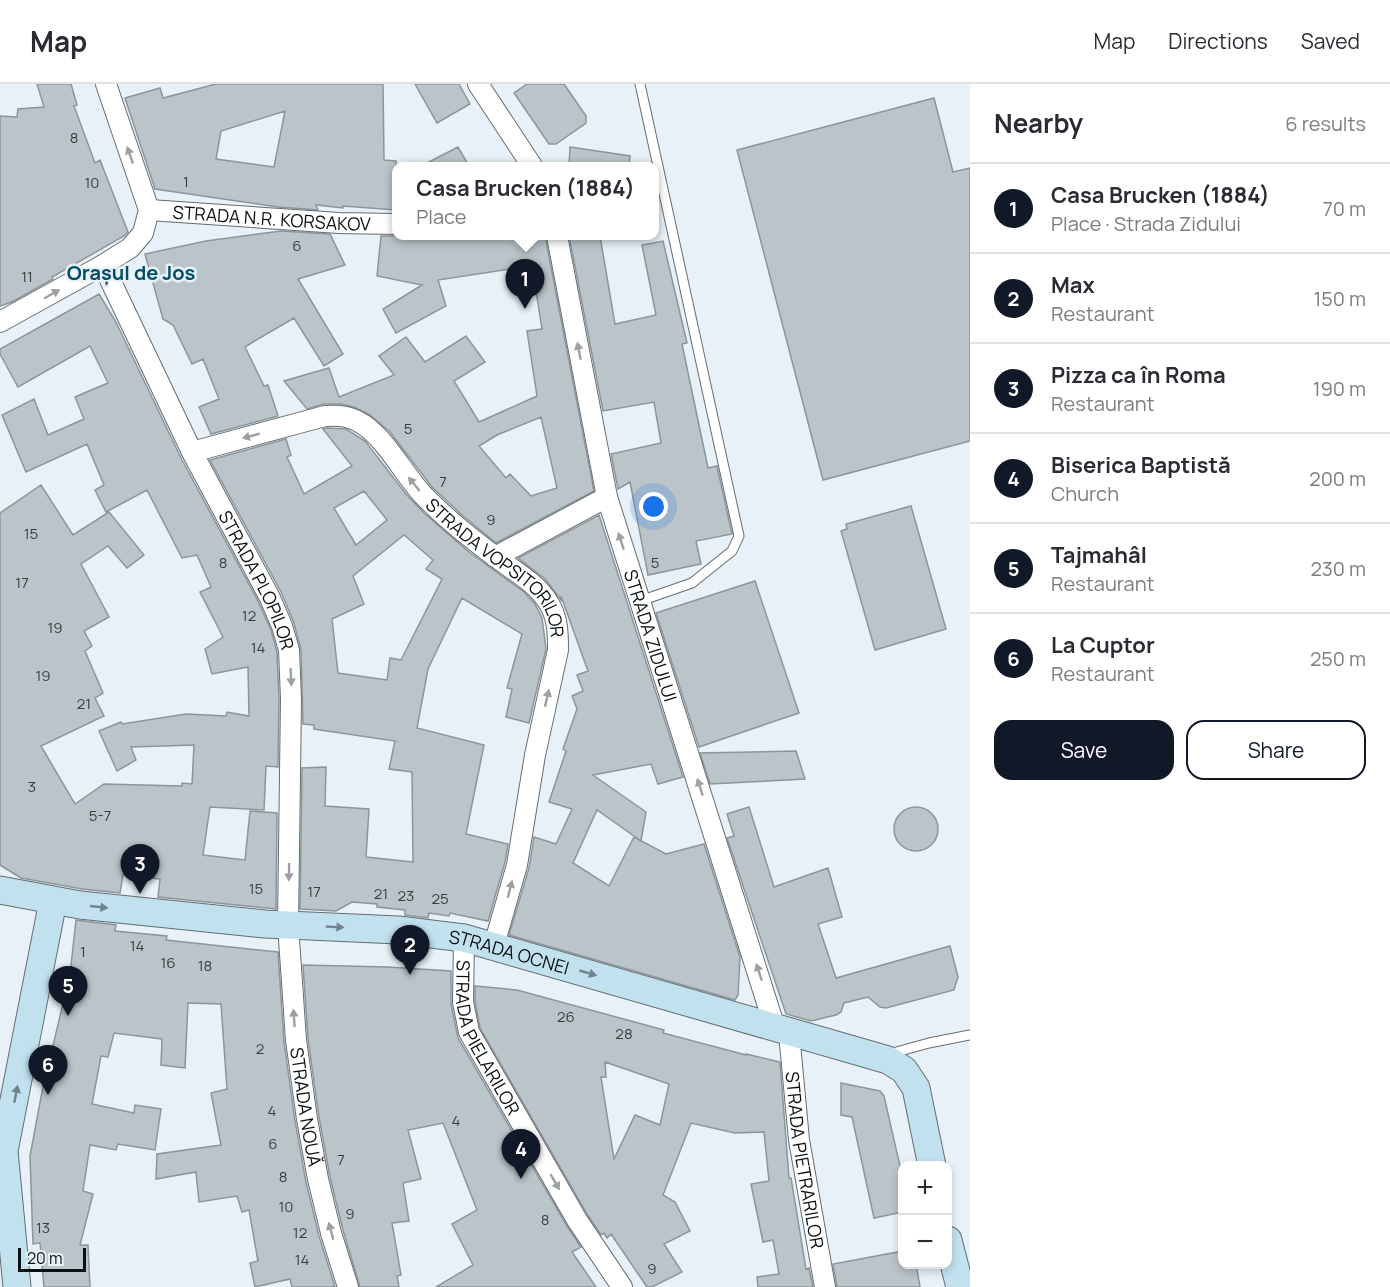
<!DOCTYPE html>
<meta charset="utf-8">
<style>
body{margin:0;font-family:Manrope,sans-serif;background:#f2f2f3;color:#2b2b33}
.controls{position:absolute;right:18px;bottom:18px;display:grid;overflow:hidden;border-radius:12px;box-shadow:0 3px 9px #0003}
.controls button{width:54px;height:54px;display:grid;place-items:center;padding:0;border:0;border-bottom:2px solid #e1e1e2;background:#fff;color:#2b2b33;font:30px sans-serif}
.scale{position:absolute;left:18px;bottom:15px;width:68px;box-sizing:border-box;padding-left:6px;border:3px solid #0d1012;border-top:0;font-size:16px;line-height:21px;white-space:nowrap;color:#0d1012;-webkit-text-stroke:4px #e8f1f7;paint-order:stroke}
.you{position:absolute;left:654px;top:423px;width:21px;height:21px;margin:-15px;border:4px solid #fff;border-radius:50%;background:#1a73e8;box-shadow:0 0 0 9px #1a73e833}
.badge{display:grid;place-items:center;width:39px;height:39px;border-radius:50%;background:#111827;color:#fff;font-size:20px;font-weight:700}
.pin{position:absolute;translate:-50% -50px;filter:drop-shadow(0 2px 3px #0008)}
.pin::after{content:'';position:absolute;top:32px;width:21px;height:18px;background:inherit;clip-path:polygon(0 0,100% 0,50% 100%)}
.popup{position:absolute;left:392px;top:78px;width:267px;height:78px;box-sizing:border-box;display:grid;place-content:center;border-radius:12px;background:#fff;filter:drop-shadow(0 2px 4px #0005);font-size:20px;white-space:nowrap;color:#7c7c81}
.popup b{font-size:22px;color:#2b2b33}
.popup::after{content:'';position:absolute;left:50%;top:100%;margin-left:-12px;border:12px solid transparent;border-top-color:#fff}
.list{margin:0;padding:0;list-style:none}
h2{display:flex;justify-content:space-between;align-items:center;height:78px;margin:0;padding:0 24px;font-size:26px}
h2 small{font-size:20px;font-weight:400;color:#7c7c81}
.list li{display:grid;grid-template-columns:39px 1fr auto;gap:18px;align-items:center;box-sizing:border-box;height:90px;padding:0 24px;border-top:2px solid #e1e1e2}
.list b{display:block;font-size:22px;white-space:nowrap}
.list p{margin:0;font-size:20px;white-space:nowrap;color:#7c7c81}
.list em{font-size:20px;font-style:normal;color:#7c7c81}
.actions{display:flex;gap:12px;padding:18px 24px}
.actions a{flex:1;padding:14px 0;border:2px solid #111827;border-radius:18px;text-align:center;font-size:21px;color:#111827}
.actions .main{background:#111827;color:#fff}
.map{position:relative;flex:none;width:970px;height:1203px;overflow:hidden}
header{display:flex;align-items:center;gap:36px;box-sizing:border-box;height:84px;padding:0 30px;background:#fff;border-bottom:2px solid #e1e1e2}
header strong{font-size:28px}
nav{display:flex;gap:33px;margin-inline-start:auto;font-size:21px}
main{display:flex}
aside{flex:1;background:#fff}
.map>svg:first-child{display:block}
.building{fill:#bbc4c9;stroke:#8c959a;stroke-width:1.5;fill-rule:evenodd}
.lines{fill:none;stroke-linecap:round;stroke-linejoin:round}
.lane-casing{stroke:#646d71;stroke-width:11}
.street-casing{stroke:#646d71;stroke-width:22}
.secondary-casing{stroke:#646d71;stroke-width:29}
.lane{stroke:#fff;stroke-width:9}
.street{stroke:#fff;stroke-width:20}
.secondary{stroke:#c1e1ef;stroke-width:27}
.oneway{fill:#9e9fa0}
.oneway2{fill:#70838c}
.labels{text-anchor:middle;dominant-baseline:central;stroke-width:5;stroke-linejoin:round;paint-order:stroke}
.number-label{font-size:15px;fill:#383d40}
.street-label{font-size:18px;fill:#0d1012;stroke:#e8f1f7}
.neighbourhood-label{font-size:20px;font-weight:bold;fill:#004c69;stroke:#e8f1f7}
</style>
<header>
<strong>Map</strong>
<nav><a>Map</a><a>Directions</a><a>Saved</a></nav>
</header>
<main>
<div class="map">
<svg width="970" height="1203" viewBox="0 0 970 1203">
<rect width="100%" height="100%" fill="#e8f1f7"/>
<path class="building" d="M37,0H71L77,21L74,22L95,79L100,76L128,148L124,152L52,193L53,195L12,218L0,222V32L17,33L18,25L44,23Z
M216,0H383L384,76L396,77V126L343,122V124L316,121L318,126L278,123L155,105L125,14L160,4L163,14ZM285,27L274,83L216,75L221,47Z
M415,0H459L470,20L437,39Z
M527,0H564L586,32V39L556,60H549L514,9Z
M934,14L953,88L970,84V357L823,396L737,66Z
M458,63L469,82H421Z
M570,63L630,72L629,82H569Z
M281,147L330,150L345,181L298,195L343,270L324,282L294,234L253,258L245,263L264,302L268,301L278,332L211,350L199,323L219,315L203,275L192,280L173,241L163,235L145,170L206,157Z
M381,152H545L594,407L496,459L462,431L432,403L390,348L370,331L354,323L341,320H324L307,325L284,297L329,284L339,313L394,291L379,272L406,253L425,278L466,252L485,278L454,297L479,338L537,312L527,247L542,245L533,188L525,189L524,183L438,196L446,222L396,249L383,225L422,201L377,192ZM541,333L557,404L531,412L510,390L506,394L479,362L497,351Z
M569,152H600L615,240L656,231L642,161L663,157L687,259L682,260L708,384L717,382L732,450L696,457L701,480L648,491L630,398L618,405L611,370L661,359L654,318L603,327Z
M99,210L116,238L181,374L259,519L271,546L277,568L279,615L278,683L266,682L264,726L210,723L203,771L245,776L250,727L277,729L276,825L158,813L160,795L123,791L120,809L82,805L21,794L0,781V429L41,401L73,451L109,428L144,471L127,484L108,462L81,480L109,533L84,547L92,562L85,567L103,609L95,614L104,632L41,662L75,720L104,700L182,702V699L192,700L194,661L131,663L136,676L117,687L99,647L121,638L122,640L186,630L226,632L227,628L249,632L248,583L212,590L205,565L223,553L200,508L211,503L197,471L182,474L147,406L106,428L95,406L104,401L87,360L26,388L2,331L34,315L48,351L84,335L75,313L108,299L90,262L18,303L0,270V265Z
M327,344L346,345L365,357L406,410L425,430L469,468L524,508L535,520L542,534L546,565L529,639L506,633L512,605L507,604L522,550L462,514L428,585L417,644L484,661L466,750L508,760L505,778L488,837L450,829L449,832L429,829L428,834L405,831V826L377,823V820L352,818L336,827L300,825L302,684L326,683L325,722L369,725L366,773L413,778L412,688L389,685L395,657L314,645V641L303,640L301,566L294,539L281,508L210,376L286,355L291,371L287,373L304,410L352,382L323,345ZM364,407L387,436L356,461L334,424ZM404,451L433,476L426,485L442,495L401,576L390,574L387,596L338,589L332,535L364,520L353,492Z
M911,422L946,545L875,566L841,447L847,445L846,440Z
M599,431L683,693L658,700L651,680L593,691L646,728L641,757L597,726L573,779L609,802L634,753L666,770L704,760L740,873L738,911L735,916L509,851L529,784L534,753L556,760L572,725L549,718L566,667L563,665L577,625L572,612L583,607L577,591L588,587L561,512V516L545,495L518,474Z
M755,497L799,629L699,663L656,529Z
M796,667L805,695L710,700L700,669Z
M894 745a22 22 0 1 1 44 0a22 22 0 1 1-44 0Z
M749,723L774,803L828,784L842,833L818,840L836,894L950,862L958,893L954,906L886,924L880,923L868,913L844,919L841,928L836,931L811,937L786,930L727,754L734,752L727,730Z
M76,836L116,841L115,847L167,852L166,856L278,868L284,958L295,1037L306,1098L319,1152L335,1203H292L290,1195L255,1203L250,1179L258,1177L249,1126L242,1128L237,1112L199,1118L196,1088L156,1095L157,1070L221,1061L211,1009L227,1005L221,920L188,919L185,984L161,981L162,955L114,949L108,973L101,972L92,1020L134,1029L135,1021L161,1025L155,1066L118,1060L116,1066L90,1061L83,1107L93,1110L80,1161H88L90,1203H44L40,1159L33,1160L30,1072L50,965L52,966L70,890Z
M303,881L388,883L451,887V920L458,954L567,1142L581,1163L572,1168L596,1203H436L473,1181L452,1140L477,1126L443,1039L408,1046L421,1095L403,1099L409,1137L392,1139L401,1191L397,1192L399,1203H360L343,1146L330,1093L319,1033L308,955Z
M475,902L517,906L664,946L663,949L746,971V970L780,978L789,1094H791L806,1185L809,1184L813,1203H758L757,1193L779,1190L773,1156L763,1158L751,1100L769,1097L764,1048L735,1049L691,1039L663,1111L675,1118L690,1147L664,1160L682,1188L652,1203H647L611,1150L607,1154L604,1149L601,1151L587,1130L480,944L475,917ZM605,978L669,1000L660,1041L635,1031L614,1075L601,993H606Z
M841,999L880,1007L884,1012L903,1095V1128L874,1134L852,1033L841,1031Z
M903,1167V1180H916L920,1203H837L833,1180Z"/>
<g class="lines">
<defs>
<path id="lane" d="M640,0L739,452L732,467L692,499L640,517
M889,970L929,959L970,951"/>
<g id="street">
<path d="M478,0L532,82"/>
<path id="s1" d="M149,126L339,139L396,140"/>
<path id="s2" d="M557,152L607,413L775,944"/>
<path id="s3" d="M103,181L192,368L270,514L282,542L289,566L291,615L288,841L296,956L307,1035L318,1095L331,1149L348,1203"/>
<path d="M0,238L103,181L130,164L143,149L149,126L106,0"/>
<path id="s4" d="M192,368L325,332C340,331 351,332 364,341C388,358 403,389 423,411C450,439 480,462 511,484C525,494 539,503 548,518C558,533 558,549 558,566L535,671L517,781L494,861"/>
<path d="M495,473L607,413"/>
<path id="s5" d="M464,854L463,918L469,948L577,1136L622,1203"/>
<path id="s6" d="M789,949L799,1056L825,1203"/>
</g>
<g id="secondary">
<path id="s7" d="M0,806L80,821L109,824L265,840L398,846L464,854L888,976L904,986L916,1004L932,1082"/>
<path d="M948,1156L960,1203"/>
<path d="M17,1203L4,1067L53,817"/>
</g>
</defs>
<use href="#lane" class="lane-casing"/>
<use href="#street" class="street-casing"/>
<use href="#secondary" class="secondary-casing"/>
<use href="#lane" class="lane"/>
<use href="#street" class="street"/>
<use href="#secondary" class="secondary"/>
</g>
<defs><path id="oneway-solid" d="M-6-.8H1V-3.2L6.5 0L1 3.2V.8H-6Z" transform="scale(1.5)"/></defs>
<g class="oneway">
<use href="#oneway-solid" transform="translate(130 71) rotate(-109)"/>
<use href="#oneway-solid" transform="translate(52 210) rotate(-30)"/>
<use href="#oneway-solid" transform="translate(579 267) rotate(-101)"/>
<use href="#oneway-solid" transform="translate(251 352) rotate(165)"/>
<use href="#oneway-solid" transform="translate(414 400) rotate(-129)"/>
<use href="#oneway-solid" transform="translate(621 457) rotate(-108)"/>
<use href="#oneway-solid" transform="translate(291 593) rotate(87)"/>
<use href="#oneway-solid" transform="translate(547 614) rotate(-77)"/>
<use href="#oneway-solid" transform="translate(700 703) rotate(-108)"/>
<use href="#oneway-solid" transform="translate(289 788) rotate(91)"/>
<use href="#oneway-solid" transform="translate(510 805) rotate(-76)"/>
<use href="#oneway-solid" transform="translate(759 888) rotate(-108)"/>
<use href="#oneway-solid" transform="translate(294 934) rotate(-94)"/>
<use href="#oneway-solid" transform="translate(555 1098) rotate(60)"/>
<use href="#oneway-solid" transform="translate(331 1147) rotate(-105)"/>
</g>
<g class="oneway2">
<use href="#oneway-solid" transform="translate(99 823) rotate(6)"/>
<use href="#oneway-solid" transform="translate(335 843) rotate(3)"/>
<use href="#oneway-solid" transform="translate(588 889) rotate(16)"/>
<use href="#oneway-solid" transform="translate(16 1010) rotate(-79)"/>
</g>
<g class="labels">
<g class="number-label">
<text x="74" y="53">8</text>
<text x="186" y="97">1</text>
<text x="92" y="98">10</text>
<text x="297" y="161">6</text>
<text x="27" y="192">11</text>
<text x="408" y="344">5</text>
<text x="443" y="397">7</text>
<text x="491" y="435">9</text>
<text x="31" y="449">15</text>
<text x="223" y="478">8</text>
<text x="655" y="478">5</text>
<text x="22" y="498">17</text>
<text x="249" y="531">12</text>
<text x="55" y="543">19</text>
<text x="258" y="563">14</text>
<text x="43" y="591">19</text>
<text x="84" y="619">21</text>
<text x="32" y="702">3</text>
<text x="100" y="731">5-7</text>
<text x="256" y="804">15</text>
<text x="314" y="807">17</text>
<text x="381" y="809">21</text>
<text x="406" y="811">23</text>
<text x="440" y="814">25</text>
<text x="137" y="861">14</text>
<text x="83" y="867">1</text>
<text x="168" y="878">16</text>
<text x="205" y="881">18</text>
<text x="566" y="932">26</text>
<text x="624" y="949">28</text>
<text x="260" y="964">2</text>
<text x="272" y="1026">4</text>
<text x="456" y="1036">4</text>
<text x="273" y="1059">6</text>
<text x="341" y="1075">7</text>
<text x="283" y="1092">8</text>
<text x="286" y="1122">10</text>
<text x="350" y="1129">9</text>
<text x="545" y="1135">8</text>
<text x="43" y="1143">13</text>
<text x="300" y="1148">12</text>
<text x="302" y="1175">14</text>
<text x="652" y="1184">9</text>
</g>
<g class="street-label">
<text stroke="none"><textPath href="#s1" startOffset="123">STRADA N.R. KORSAKOV</textPath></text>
<text stroke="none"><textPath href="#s4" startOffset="376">STRADA VOPSITORILOR</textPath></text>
<text stroke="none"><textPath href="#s3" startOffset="351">STRADA PLOPILOR</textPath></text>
<text stroke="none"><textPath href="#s2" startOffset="411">STRADA ZIDULUI</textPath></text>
<text stroke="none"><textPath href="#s7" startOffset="514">STRADA OCNEI</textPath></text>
<text stroke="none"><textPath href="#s5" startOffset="105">STRADA PIELARILOR</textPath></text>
<text stroke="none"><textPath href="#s3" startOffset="886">STRADA NOUĂ</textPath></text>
<text stroke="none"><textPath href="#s6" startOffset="128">STRADA PIETRARILOR</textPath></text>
</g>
<g class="neighbourhood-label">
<text x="131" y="188">Orașul de Jos</text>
</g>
</g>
</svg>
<div class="controls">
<button>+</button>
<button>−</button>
</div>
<div class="scale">20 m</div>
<div class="you"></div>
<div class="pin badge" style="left:525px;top:225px">1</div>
<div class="popup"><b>Casa Brucken (1884)</b>Place</div>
<div class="pin badge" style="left:410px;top:891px">2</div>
<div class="pin badge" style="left:140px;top:810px">3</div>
<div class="pin badge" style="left:521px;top:1095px">4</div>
<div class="pin badge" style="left:68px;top:932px">5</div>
<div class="pin badge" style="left:48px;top:1011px">6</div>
</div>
<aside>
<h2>Nearby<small>6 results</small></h2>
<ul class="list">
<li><span class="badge">1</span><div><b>Casa Brucken (1884)</b><p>Place · Strada Zidului</p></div><em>70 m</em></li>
<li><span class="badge">2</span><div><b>Max</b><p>Restaurant</p></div><em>150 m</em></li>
<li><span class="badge">3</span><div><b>Pizza ca în Roma</b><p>Restaurant</p></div><em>190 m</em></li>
<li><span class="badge">4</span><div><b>Biserica Baptistă</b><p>Church</p></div><em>200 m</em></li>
<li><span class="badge">5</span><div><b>Tajmahâl</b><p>Restaurant</p></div><em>230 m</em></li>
<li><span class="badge">6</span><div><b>La Cuptor</b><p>Restaurant</p></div><em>250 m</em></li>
</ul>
<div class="actions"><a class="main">Save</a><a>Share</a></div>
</aside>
</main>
